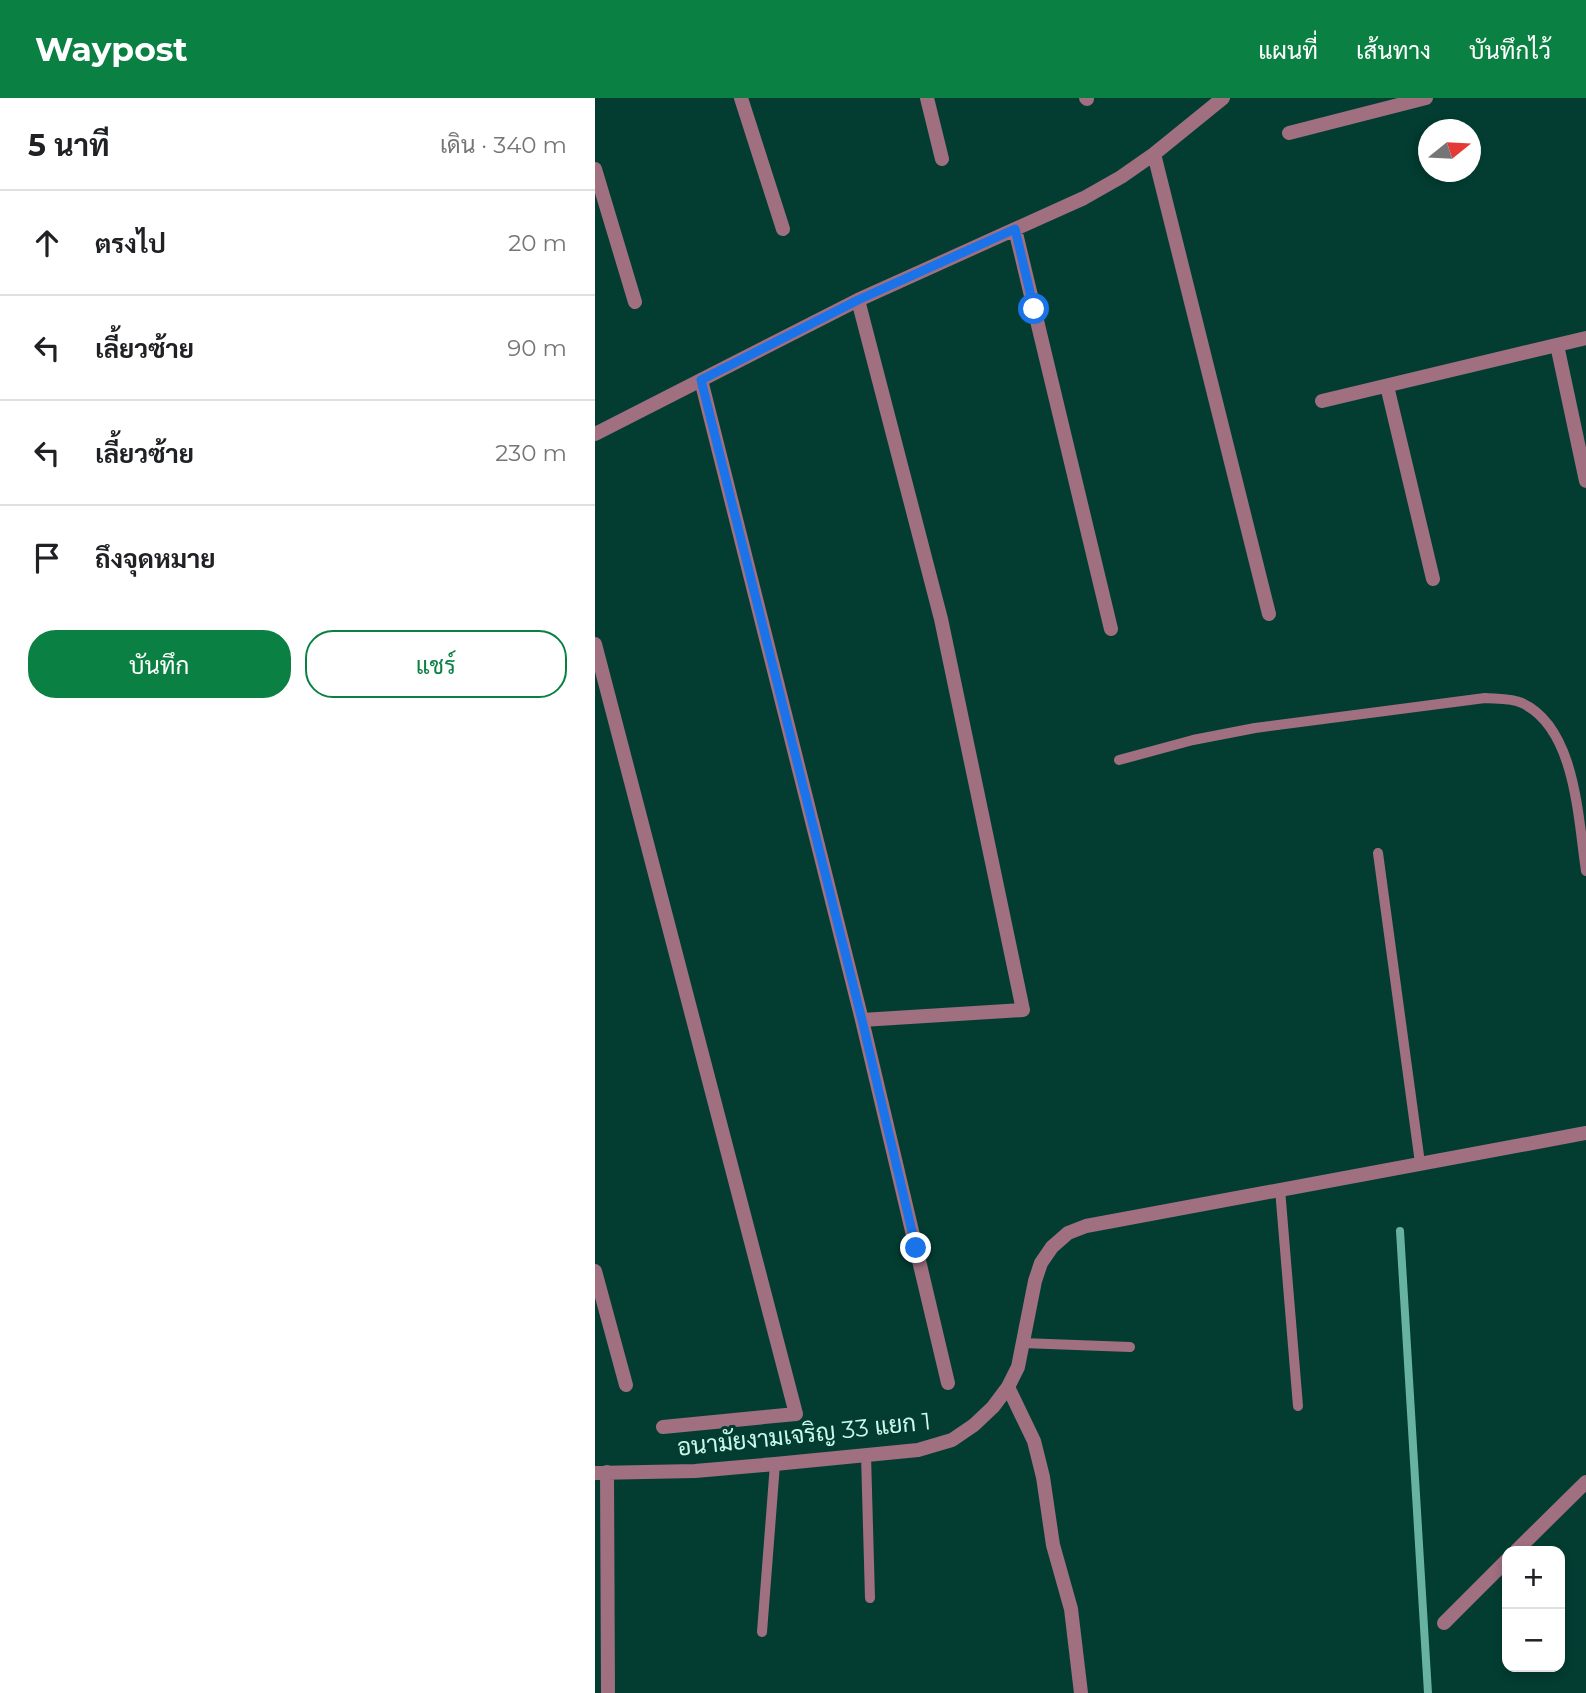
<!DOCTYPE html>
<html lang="th">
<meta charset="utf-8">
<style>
body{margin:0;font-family:Montserrat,Sarabun,sans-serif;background:#f6f6f6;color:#202124}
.controls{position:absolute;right:21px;bottom:21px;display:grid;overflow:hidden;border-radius:14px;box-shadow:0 4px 10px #0003}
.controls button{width:63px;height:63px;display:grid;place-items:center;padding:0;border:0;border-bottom:2px solid #e0e0e0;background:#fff;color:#202124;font:35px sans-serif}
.compass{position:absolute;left:823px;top:21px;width:63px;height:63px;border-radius:50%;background:#fff;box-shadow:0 4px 10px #0003;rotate:72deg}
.stop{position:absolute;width:21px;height:21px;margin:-16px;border:5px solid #1a73e8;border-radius:50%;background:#fff}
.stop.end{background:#1a73e8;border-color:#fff;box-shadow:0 2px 7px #0008}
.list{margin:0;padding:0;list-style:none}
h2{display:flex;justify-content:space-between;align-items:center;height:91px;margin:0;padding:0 28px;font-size:30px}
h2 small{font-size:23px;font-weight:400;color:#757577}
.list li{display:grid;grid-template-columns:46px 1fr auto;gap:21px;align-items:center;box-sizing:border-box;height:105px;padding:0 28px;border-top:2px solid #e0e0e0}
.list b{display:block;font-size:26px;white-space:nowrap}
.list em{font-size:23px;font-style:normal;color:#757577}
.actions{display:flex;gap:14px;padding:21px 28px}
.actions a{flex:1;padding:16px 0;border:2px solid #0b8043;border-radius:28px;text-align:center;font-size:24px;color:#0b8043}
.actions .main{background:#0b8043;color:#fff}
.icon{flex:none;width:38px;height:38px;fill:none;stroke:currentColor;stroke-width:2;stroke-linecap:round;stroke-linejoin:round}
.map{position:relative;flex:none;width:991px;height:1595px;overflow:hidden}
header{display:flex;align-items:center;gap:42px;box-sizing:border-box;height:98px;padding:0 35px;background:#0b8043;color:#fff}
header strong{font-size:33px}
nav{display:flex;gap:38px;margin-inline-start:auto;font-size:24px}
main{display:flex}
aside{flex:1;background:#fff}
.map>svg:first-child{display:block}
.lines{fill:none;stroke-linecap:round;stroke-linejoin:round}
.stream{stroke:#68b2a2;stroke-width:8}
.service{stroke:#a06f80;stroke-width:10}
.minor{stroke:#a06f80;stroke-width:14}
.route{stroke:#1a73e8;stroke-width:9}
.labels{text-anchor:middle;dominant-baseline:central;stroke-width:6;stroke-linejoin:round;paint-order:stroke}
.street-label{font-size:24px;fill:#cbf8eb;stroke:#033d32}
</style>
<header>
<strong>Waypost</strong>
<nav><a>แผนที่</a><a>เส้นทาง</a><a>บันทึกไว้</a></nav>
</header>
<main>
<aside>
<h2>5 นาที<small>เดิน · 340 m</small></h2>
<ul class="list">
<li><svg class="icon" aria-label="ahead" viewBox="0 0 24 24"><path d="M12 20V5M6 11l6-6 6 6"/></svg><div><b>ตรงไป</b></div><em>20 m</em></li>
<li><svg class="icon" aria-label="left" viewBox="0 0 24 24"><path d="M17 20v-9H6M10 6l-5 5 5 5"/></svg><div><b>เลี้ยวซ้าย</b></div><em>90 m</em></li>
<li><svg class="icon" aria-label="left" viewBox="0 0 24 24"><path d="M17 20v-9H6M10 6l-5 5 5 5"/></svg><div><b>เลี้ยวซ้าย</b></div><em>230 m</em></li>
<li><svg class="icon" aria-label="arrive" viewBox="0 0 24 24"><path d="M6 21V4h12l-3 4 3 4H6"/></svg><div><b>ถึงจุดหมาย</b></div></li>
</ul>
<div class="actions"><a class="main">บันทึก</a><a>แชร์</a></div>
</aside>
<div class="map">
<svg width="991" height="1595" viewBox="0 0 991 1595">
<rect width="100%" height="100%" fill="#033d32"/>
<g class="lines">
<path class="stream" d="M805,1133L833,1595"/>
<path class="service" d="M524,662L598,642L660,630L890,600C901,601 917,600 927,605C981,630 983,721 991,773
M783,755L825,1065
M685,1091L703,1308
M427,1245L535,1249
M271,1357L275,1500
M167,1534L180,1366"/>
<path class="minor" d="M146,0L188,131
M332,0L347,61
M491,0L492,1
M694,35L831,0
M559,56L674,516
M0,71L40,204
M420,131L516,531
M263,202L346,521L428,912L267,922
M962,247L991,383
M106,282L267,922L353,1285
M792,288L838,481
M727,303L991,240
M0,336L263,202L489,100L526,79L559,56L628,0
M0,546L201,1316L68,1329
M0,1173L31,1287
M413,1289L439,1343L448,1379L458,1447L476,1511L486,1595
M12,1374L13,1595
M0,1375L100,1373L180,1366L323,1352L357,1342L379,1327L398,1309L413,1289L423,1269L440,1183L446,1165L457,1149L473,1135L491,1128L991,1035
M921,1453L991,1384
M849,1525L912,1462"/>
</g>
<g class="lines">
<path class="route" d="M321,1150L267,922L106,282L263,202L420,131L439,211"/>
</g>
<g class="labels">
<g class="street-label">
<text transform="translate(209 1336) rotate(-6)">อนามัยงามเจริญ 33 แยก 1</text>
</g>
</g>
</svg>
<div class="controls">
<button>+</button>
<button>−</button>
</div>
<svg class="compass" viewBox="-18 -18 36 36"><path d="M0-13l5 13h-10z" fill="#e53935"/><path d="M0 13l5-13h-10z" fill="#757577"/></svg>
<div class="stop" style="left:439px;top:211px"></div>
<div class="stop end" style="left:321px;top:1150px"></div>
</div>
</main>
